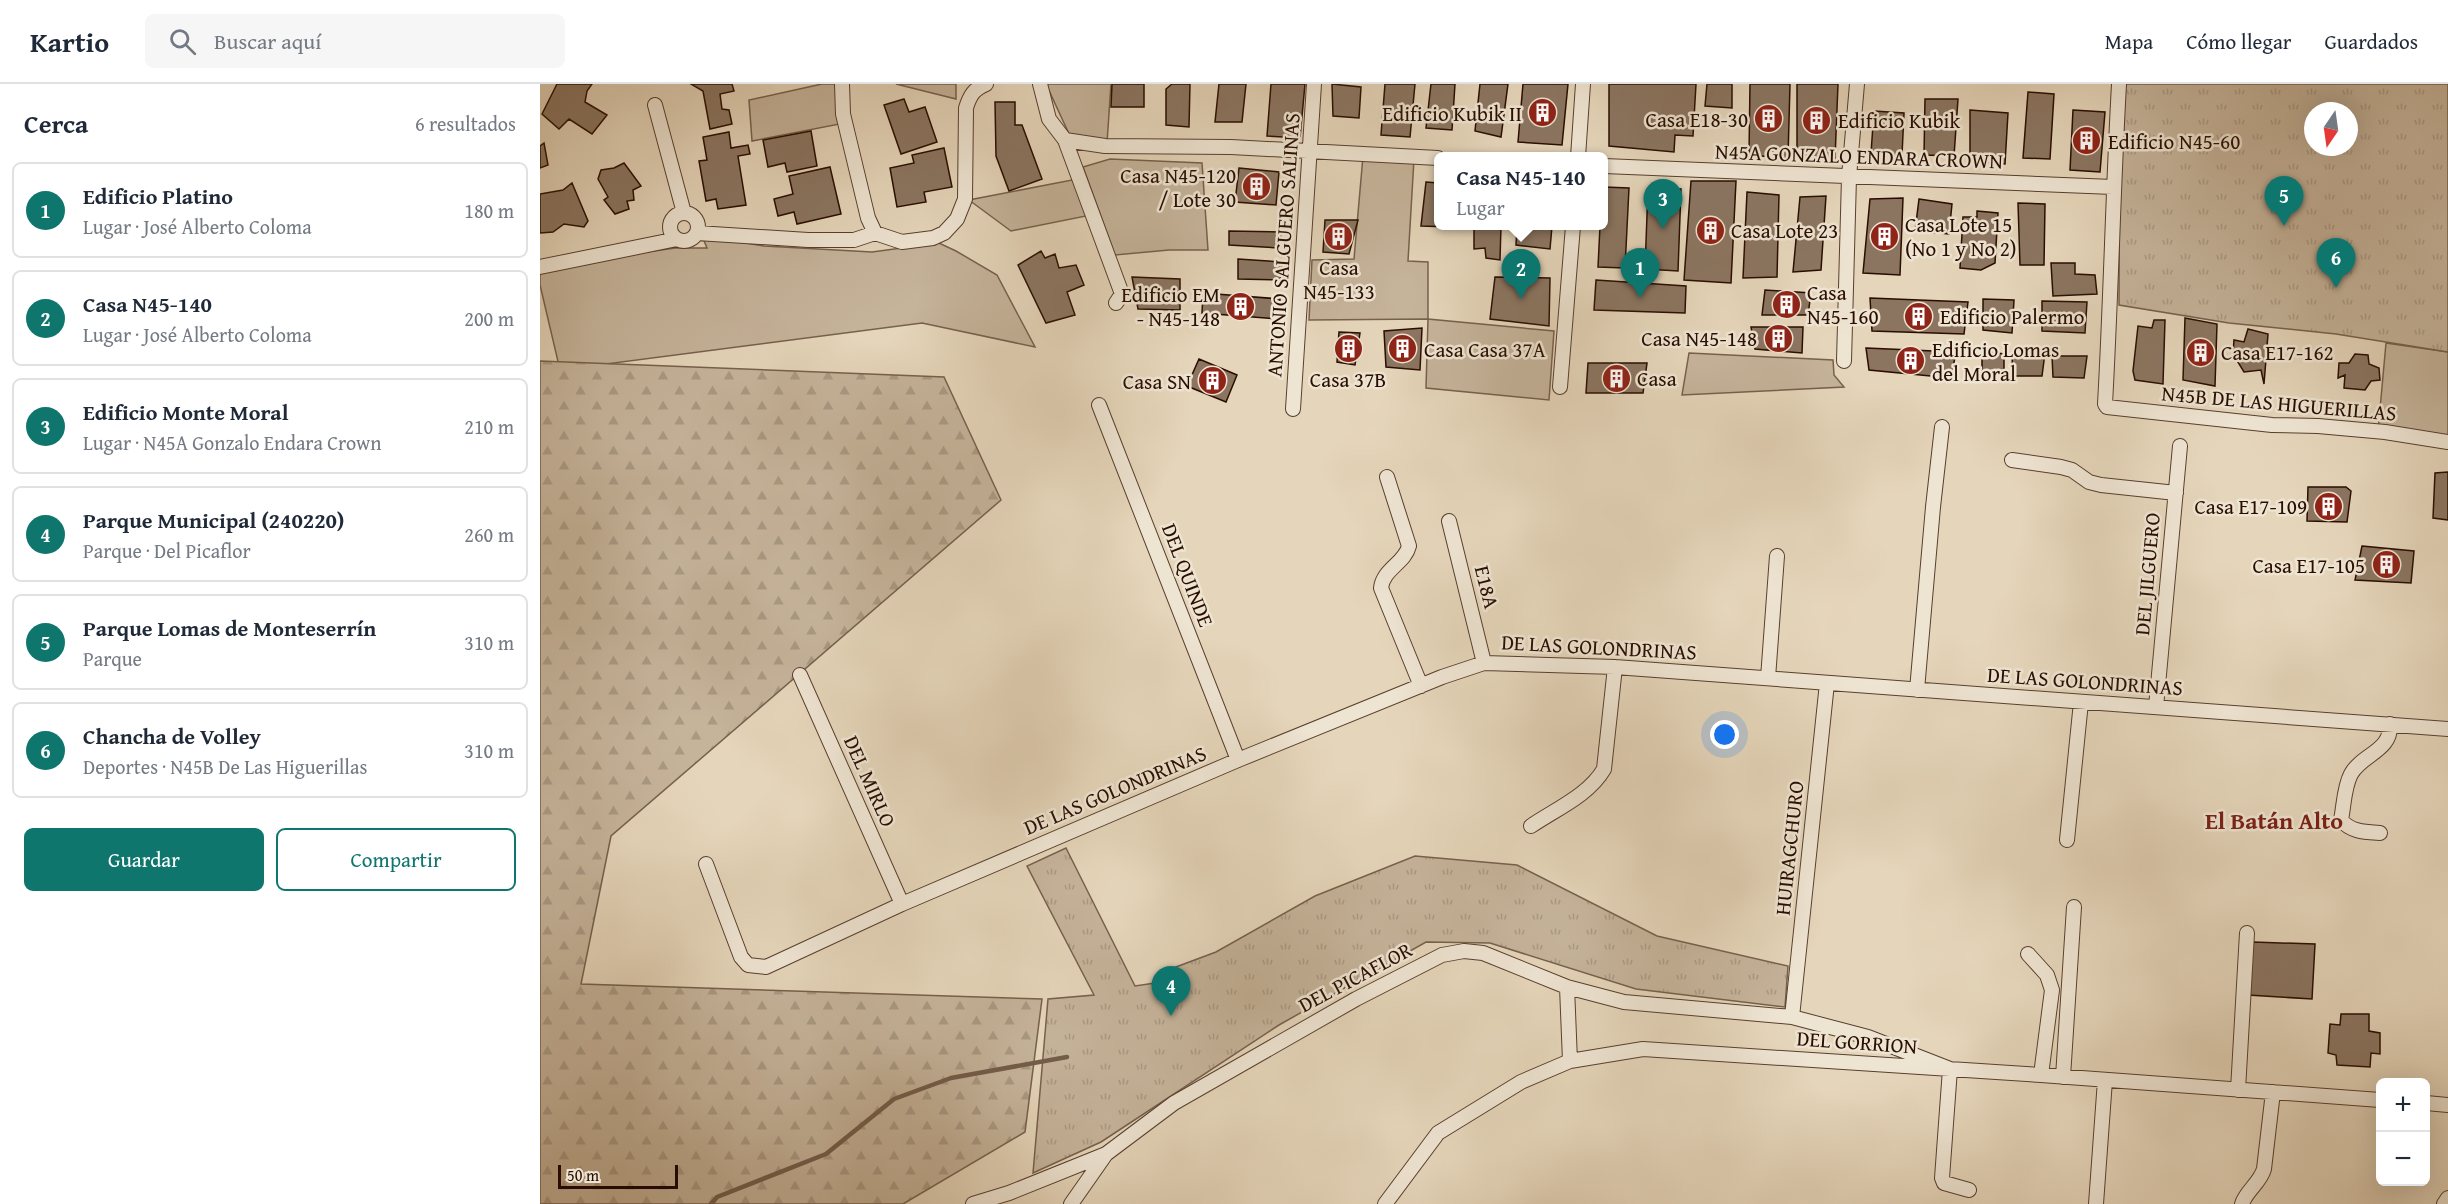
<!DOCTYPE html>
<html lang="es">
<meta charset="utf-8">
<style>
body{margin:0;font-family:"Gentium Book Plus",serif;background:#f6f6f7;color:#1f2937}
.controls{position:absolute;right:18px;bottom:18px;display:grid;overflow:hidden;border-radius:9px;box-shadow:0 6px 24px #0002}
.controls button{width:54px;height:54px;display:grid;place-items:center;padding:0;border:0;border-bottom:2px solid #e0e1e3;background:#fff;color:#1f2937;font:30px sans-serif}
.compass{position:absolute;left:1764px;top:18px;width:54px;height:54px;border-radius:50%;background:#fff;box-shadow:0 6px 24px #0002;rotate:193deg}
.scale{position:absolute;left:18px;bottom:15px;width:120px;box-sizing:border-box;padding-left:6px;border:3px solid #290d00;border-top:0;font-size:16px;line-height:21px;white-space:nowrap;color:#290d00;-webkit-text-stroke:4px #eee4d2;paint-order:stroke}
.you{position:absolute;left:1185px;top:651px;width:21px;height:21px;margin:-15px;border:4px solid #fff;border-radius:50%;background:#1a73e8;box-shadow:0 0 0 9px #1a73e833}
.badge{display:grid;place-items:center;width:39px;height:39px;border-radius:50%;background:#0f766e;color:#fff;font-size:20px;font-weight:700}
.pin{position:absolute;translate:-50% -50px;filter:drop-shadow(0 2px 3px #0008)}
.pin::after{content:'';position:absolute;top:32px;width:21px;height:18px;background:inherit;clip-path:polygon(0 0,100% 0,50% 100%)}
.popup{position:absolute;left:894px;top:68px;width:174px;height:78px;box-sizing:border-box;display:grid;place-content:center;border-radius:9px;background:#fff;filter:drop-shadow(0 2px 4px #0005);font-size:20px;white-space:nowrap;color:#747a83}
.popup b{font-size:22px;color:#1f2937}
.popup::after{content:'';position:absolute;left:50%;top:100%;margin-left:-12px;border:12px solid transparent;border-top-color:#fff}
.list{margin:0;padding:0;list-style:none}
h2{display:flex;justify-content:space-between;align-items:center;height:78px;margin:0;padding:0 24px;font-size:26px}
h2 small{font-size:20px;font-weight:400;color:#747a83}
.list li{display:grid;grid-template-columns:39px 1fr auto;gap:18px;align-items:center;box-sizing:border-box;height:96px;margin:0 12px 12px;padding:0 12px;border:2px solid #e0e1e3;border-radius:9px}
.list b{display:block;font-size:22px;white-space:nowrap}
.list p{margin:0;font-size:20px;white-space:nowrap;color:#747a83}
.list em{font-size:20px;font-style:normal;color:#747a83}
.actions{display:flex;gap:12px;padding:18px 24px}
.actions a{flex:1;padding:14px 0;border:2px solid #0f766e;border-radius:9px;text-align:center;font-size:21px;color:#0f766e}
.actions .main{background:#0f766e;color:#fff}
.icon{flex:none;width:33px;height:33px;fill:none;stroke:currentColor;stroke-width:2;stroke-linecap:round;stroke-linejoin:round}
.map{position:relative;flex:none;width:1908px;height:1120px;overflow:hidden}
header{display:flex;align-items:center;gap:36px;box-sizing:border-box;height:84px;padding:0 30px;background:#fff;border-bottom:2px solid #e0e1e3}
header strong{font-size:28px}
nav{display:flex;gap:33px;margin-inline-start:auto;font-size:21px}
.search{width:420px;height:54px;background:#f6f6f7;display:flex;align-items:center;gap:15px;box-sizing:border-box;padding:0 21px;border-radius:9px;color:#747a83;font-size:22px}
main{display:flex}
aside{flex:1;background:#fff}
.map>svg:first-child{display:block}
.grass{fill:#c5b39a;stroke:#77604d;stroke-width:1.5}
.forest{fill:url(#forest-firs);stroke:#77604d;stroke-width:1.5}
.park{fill:url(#park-tufts);stroke:#77604d;stroke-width:1.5;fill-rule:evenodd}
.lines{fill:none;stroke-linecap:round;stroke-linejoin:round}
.stream{stroke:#735c4a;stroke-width:4.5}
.building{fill:#8b7561;stroke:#290d00;stroke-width:1.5}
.minor-casing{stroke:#583f2e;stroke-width:16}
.minor{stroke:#eee4d2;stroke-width:14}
.labels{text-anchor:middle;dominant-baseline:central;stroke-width:5;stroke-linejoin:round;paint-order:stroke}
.poi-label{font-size:21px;fill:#290d00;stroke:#eee4d2;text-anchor:start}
.street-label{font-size:21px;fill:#290d00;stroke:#eee4d2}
.quarter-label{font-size:24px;font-weight:bold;fill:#7a1f14;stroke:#eee4d2}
</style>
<header>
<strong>Kartio</strong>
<div class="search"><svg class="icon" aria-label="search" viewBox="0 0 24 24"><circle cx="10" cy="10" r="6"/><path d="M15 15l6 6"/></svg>Buscar aquí</div>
<nav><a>Mapa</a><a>Cómo llegar</a><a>Guardados</a></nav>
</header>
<main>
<aside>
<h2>Cerca<small>6 resultados</small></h2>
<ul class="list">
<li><span class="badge">1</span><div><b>Edificio Platino</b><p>Lugar · José Alberto Coloma</p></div><em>180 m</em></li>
<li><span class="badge">2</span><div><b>Casa N45-140</b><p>Lugar · José Alberto Coloma</p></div><em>200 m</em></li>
<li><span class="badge">3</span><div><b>Edificio Monte Moral</b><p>Lugar · N45A Gonzalo Endara Crown</p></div><em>210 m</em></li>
<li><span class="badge">4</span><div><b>Parque Municipal (240220)</b><p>Parque · Del Picaflor</p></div><em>260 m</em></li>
<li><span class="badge">5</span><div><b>Parque Lomas de Monteserrín</b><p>Parque</p></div><em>310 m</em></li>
<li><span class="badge">6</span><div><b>Chancha de Volley</b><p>Deportes · N45B De Las Higuerillas</p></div><em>310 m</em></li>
</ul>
<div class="actions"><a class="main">Guardar</a><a>Compartir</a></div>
</aside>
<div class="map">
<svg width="1908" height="1120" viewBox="0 0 1908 1120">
<defs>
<pattern id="forest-firs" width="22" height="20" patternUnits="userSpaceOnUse" patternTransform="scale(1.5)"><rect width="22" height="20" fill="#c5b39a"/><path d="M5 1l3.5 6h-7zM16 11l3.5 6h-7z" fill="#a99983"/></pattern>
<pattern id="park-tufts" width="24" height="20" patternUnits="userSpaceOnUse" patternTransform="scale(1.5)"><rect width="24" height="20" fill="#c5b39a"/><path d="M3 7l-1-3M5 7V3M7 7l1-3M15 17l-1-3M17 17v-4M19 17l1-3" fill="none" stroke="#a99983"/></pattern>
</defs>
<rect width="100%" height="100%" fill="#e5d5ba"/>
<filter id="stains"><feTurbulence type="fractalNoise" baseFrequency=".00333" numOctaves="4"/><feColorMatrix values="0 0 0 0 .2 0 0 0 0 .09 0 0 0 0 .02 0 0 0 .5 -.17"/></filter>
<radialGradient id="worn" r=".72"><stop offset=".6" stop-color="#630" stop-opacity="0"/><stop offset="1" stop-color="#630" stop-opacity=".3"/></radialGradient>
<path class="grass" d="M282,0H302L305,39L212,57L209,16Z
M356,0H416V15Z
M506,0H571L567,59L543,61L536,65Z
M823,72L874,75L868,177L888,178V235L1014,247L1009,316L886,304L888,235L769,236L772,176L814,175Z
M570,75L662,79L668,166H629L575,171L543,83Z
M537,95L551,131L471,147L429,116Z
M162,152L224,162L332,168L399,159L416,167L457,191L495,263L382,239L20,286L0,201V183L135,164H167Z
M1846,259L1908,268V357L1838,347Z
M1149,269L1293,276L1294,291L1304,303L1142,311Z"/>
<path class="forest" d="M0,277L404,293L461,416L71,752L41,900L502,915L485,1048L363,1120H0Z"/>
<path class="park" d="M1580,0H1908V268L1796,250L1689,239L1579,221ZM1773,27H1809V63H1773Z
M526,764L595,902L622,898L636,883L676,868L775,812L875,772L977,781L1117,852L1248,882L1245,923L1096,905L950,859L886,858L739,941L561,1058L493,1089L508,915L554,911L487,782Z"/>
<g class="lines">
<path class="stream" d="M171,1120L177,1113L286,1070L354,1015L411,994L527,973"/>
</g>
<path class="building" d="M17,0H52L47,7L45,18L67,31L52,50L29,35L19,45L2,30Z
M151,0H192L194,7L180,10L182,25L189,26L192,40L170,45L163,7Z
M572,0H604V23H571Z
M632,0H650L649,43L626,41V5Z
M679,0H706L702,38H675Z
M731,0H765L760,54L727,52Z
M792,0L821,3L819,34L793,32Z
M845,0H875L870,53L841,51Z
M891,0H915L912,46L886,44Z
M940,0H968L961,53L935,47Z
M983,0H1028L1022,61L978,58Z
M1069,0H1156L1153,52L1135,51L1134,68L1069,62Z
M1167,0H1192V24L1165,22Z
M1210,0H1250L1248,74L1209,71Z
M1257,0H1298L1295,75L1257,73Z
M1488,8L1514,10L1510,75L1483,74Z
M364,15L369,28L385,23L397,58L361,70L344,21Z
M1385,15H1418L1414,72L1384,71Z
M455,18H475V41H482L502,95L469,107L456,72Z
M1430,26L1468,29L1465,80L1430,77Z
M1533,26L1565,28L1560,88L1530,86Z
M1334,27L1364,29L1362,71L1331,69Z
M271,47L277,82L247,88L245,79L228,83L223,56Z
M189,48L191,64L208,61L210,70L198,72L206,121L178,125L176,115L166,117L159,77L167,76L163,53Z
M4,59L8,81L0,84V62Z
M404,64L412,103L384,108L386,118L357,123L350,84L374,79L372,71Z
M84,79L101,102L93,106L94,116L87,117L89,125L75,130L64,116L68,113L58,95L61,86L74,84Z
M290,83L301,130L257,140L254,128L238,132L234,115L253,110L249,92Z
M699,84L739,88L736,121L695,118Z
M1151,97H1196L1191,199L1144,196Z
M886,98L898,99V142H912V143L881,142Z
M32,99L48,137L44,143L24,140L13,148L0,149V110L23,106Z
M1064,103L1089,104L1085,184L1058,183L1060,142H1064Z
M1108,104L1141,105L1138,187L1105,185Z
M1207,108L1239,111L1237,193L1203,194Z
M1286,112L1281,186L1253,188L1260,113Z
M1363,114L1360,191L1323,189L1330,115Z
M1379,115L1412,120L1409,150L1375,147Z
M1478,119L1505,120L1504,181H1480Z
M1437,127L1458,129L1455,179L1441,186L1420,184L1423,133H1437Z
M785,136H818L809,170L783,168Z
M934,142H961L960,176L946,174L945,164L934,165Z
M977,142H1012L1010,165L976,161Z
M689,147L741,148L739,164L689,161Z
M501,167L505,174L515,170L519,184L536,181L544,201L527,208L535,231L506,239L478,181Z
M698,175L743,178L740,196L698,195Z
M1511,179H1535V190L1555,191L1557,210L1513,212Z
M592,193L640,195V226L598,225Z
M955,193L1010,194L1009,242L950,235Z
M1056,196L1146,202L1145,229L1054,226Z
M1225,206L1271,209L1268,231H1222Z
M663,209L740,215L738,235L662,229Z
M1330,214L1428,218L1424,250L1332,247Z
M1443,215L1474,216L1472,249L1443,246Z
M1502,217L1547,218L1545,249L1502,247Z
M1645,234L1677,240L1675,302L1643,296Z
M1614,236H1625L1623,300L1595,296L1593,287L1598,242L1612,244Z
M1211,243H1263L1262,269L1215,265Z
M882,244L880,286L846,283L844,247Z
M1708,245L1728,250L1724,300L1721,286L1704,288L1693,270L1694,256L1704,258Z
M799,248L820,249L815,281L797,278Z
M1326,264L1416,268L1411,294L1329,286Z
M1442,267L1464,270V288H1442Z
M1505,269L1502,292H1473L1472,272Z
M1815,270L1828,271L1829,280L1839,284L1840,296L1831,297L1825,306L1804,304L1805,291L1798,294L1799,279H1809Z
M1512,272H1547L1544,294L1513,293Z
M659,275L697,291L686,318L647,302Z
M1048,279H1107L1103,309H1046Z
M1908,388V436L1893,434L1895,389Z
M1768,403H1806L1811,407L1807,438L1767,437Z
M1822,462L1874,467L1871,499L1815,496Z
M1713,858L1775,860L1772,915L1708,911Z
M1801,930H1829V947L1840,949V970L1831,969L1830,983L1797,981L1796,971L1788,969L1790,940L1800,941Z"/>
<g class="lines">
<defs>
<path id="minor" d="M302,0L303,30L328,134L335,149
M500,0L509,35L525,56L582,210L576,219
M1579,0C1573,107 1571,213 1565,320L1567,323L1732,341L1778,342L1845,348L1908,358
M115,21L144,129
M525,56L565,62L691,63L898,74
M1038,73L1043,0
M1064,82L1573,103
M130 143a14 14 0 1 1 28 0a14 14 0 1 1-28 0Z
M157,149L268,156H314L335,149L362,158L393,154L404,149L417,135L425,115L426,24C430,11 434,5 446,0
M0,183L137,155
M1304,277L1309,93L1317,0
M1020,303L1033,142
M559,321L698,676
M753,325L774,0
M1472,376L1521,383L1532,386L1549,398L1561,401L1636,409
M847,393L869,462C865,479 843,485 841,504L881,602
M909,437L944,579
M260,591L362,820
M1228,594L1237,472
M1377,606L1393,423L1402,343
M1616,623L1640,362
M991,742C1016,725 1049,711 1064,685L1075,583
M1840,749C1825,748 1811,748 1801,736C1804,721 1804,703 1811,690C1822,670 1852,667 1850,640
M1527,756L1541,618
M166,780L201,873L208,881L226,883L362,820L698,676L902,593L944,579L1075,583L1908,645
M1488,870L1507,891L1512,906L1501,991
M1027,903L1030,977
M1252,933L1287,599
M1523,993L1534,823
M1698,1006L1707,849
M1886,1019L1908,1021
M433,1120L469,1109L566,1070
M531,1120L566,1070L634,1019L816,915L902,871L924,867L943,869L1027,903L1084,918L1252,933L1328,953L1410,985L1402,1094L1404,1099L1429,1106
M845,1120L898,1049L981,998L1030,977L1103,965L1501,991L1840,1016
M1556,1120L1565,996
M1702,1120C1706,1107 1720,1099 1724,1085L1733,1008
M1904,1120L1908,1114"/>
</defs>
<use href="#minor" class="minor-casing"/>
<use href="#minor" class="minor"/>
</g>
<defs>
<symbol id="building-disc" viewBox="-11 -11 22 22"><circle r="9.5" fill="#8f2418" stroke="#eee4d2"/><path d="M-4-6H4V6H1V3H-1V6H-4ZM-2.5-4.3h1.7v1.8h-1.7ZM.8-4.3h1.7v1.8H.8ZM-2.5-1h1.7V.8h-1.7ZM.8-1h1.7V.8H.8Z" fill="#fff"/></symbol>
</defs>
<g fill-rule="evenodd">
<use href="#building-disc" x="986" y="12" width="33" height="33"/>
<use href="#building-disc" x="1212" y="18" width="33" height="33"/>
<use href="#building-disc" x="1260" y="20" width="33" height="33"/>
<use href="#building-disc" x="1530" y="40" width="33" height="33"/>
<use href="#building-disc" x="700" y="86" width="33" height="33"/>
<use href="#building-disc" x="1154" y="130" width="33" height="33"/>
<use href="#building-disc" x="782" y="136" width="33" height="33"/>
<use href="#building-disc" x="1328" y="136" width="33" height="33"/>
<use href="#building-disc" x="1230" y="204" width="33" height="33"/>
<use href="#building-disc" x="684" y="206" width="33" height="33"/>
<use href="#building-disc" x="1362" y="216" width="33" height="33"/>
<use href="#building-disc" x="1222" y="238" width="33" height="33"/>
<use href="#building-disc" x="792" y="248" width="33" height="33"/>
<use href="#building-disc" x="846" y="248" width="33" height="33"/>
<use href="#building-disc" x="1644" y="252" width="33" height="33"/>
<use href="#building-disc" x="1354" y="260" width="33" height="33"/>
<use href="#building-disc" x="1060" y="278" width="33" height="33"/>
<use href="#building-disc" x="656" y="280" width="33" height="33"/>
<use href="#building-disc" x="1772" y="406" width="33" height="33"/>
<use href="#building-disc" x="1830" y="464" width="33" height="33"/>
</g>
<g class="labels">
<g class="poi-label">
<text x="982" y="29" text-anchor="end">Edificio Kubik II</text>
<text x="1208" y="35" text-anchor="end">Casa E18-30</text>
<text x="1298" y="36">Edificio Kubik</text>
<text x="1568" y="57">Edificio N45-60</text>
<text x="696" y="91" text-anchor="end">Casa N45-120<tspan x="696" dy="24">/ Lote 30</tspan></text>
<text x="1365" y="140">Casa Lote 15<tspan x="1365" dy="24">(No 1 y No 2)</tspan></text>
<text x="1191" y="146">Casa Lote 23</text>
<text x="799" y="183" text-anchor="middle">Casa<tspan x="799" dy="24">N45-133</tspan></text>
<text x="1267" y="208">Casa<tspan x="1267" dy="24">N45-160</tspan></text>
<text x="680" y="210" text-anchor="end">Edificio EM<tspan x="680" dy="24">- N45-148</tspan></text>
<text x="1400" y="232">Edificio Palermo</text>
<text x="1217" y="254" text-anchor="end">Casa N45-148</text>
<text x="884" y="265">Casa Casa 37A</text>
<text x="1392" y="265">Edificio Lomas<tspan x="1392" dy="24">del Moral</tspan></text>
<text x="1681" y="268">Casa E17-162</text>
<text x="1097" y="294">Casa</text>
<text x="808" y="295" text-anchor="middle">Casa 37B</text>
<text x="651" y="297" text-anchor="end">Casa SN</text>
<text x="1767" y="422" text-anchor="end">Casa E17-109</text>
<text x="1825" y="481" text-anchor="end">Casa E17-105</text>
</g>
<g class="street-label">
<text transform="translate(1319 72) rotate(2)">N45A GONZALO ENDARA CROWN</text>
<text transform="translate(743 161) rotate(-86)">ANTONIO SALGUERO SALINAS</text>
<text transform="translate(1739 319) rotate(5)">N45B DE LAS HIGUERILLAS</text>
<text transform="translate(1607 490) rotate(-85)">DEL JILGUERO</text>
<text transform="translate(648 491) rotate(69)">DEL QUINDE</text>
<text transform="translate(947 503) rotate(76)">E18A</text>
<text transform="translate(1059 563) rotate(3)">DE LAS GOLONDRINAS</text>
<text transform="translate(1545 597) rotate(4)">DE LAS GOLONDRINAS</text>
<text transform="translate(330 697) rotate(66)">DEL MIRLO</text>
<text transform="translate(575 706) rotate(-23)">DE LAS GOLONDRINAS</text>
<text transform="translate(1249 764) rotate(-84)">HUIRAGCHURO</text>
<text transform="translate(815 893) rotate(-28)">DEL PICAFLOR</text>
<text transform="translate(1317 958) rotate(4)">DEL GORRION</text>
</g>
<g class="quarter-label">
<text x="1734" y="736">El Batán Alto</text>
</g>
</g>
<rect width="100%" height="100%" filter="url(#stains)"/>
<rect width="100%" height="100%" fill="url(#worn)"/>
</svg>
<div class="controls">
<button>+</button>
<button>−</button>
</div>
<svg class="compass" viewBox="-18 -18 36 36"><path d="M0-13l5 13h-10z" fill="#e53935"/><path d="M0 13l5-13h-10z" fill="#747a83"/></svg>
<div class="scale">50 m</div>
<div class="you"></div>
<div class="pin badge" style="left:1100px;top:214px">1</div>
<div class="pin badge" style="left:981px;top:215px">2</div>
<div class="popup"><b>Casa N45-140</b>Lugar</div>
<div class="pin badge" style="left:1123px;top:145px">3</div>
<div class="pin badge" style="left:631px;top:932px">4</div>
<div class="pin badge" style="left:1744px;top:142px">5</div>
<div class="pin badge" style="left:1796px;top:204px">6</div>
</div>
</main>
